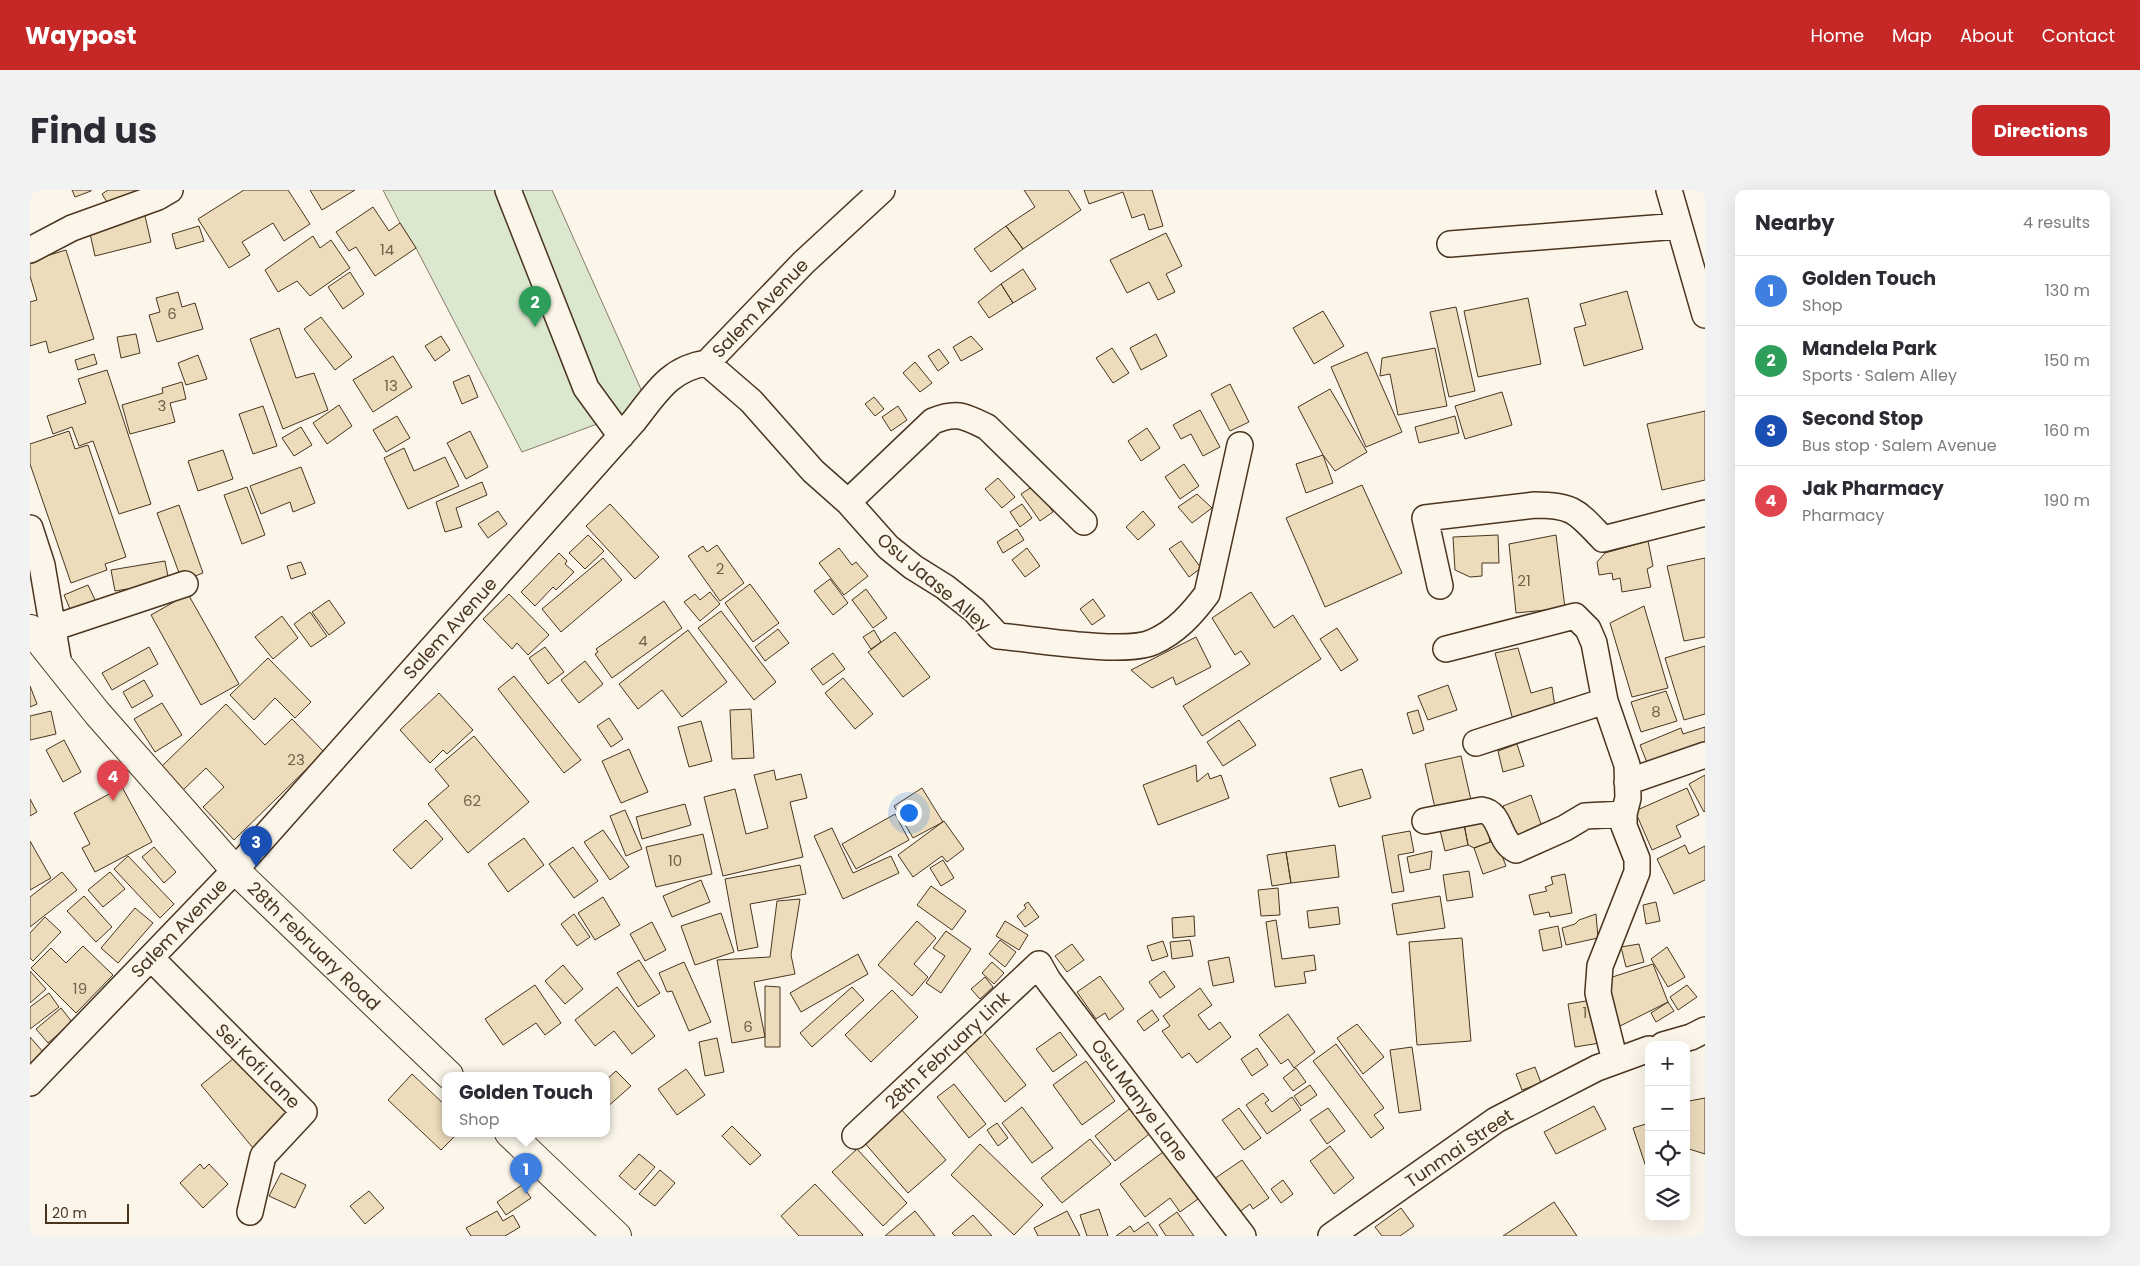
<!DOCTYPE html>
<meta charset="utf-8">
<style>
body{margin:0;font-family:Poppins,sans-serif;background:#f2f2f3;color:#2b2b33}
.controls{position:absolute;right:15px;bottom:15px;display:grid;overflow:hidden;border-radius:10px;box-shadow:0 5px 20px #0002}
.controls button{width:45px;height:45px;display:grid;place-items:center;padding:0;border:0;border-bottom:1px solid #e1e1e2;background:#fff;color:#2b2b33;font:25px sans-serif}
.scale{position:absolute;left:15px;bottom:12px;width:84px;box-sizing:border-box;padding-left:5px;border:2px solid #4a3520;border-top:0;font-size:14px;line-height:18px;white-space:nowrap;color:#4a3520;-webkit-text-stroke:4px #fbf6e9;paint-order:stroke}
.you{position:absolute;left:878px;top:622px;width:18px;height:18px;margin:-12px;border:4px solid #fff;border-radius:50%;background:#1a73e8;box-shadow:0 0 0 8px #1a73e833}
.badge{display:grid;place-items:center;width:32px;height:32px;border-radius:50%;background:#c62828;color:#fff;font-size:16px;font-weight:700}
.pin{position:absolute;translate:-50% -41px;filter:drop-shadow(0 1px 2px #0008)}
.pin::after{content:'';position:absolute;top:26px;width:18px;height:15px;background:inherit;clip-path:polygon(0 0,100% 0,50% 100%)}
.popup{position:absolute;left:412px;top:882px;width:168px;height:65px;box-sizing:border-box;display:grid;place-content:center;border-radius:10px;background:#fff;filter:drop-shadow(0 1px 4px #0005);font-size:16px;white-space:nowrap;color:#7c7c81}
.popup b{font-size:19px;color:#2b2b33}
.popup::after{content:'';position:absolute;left:50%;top:100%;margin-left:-10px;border:10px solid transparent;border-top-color:#fff}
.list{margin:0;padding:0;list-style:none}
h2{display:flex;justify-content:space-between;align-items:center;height:65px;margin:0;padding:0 20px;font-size:21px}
h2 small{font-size:16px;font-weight:400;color:#7c7c81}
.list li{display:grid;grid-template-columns:32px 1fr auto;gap:15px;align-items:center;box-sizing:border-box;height:70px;padding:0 20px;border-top:1px solid #e1e1e2}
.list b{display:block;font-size:19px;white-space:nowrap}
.list p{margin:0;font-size:16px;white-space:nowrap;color:#7c7c81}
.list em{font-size:16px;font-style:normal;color:#7c7c81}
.icon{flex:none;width:28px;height:28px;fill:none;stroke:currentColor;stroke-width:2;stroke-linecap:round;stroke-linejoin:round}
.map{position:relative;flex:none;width:1675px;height:1046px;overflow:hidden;border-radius:10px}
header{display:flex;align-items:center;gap:30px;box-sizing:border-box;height:70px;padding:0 25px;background:#c62828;color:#fff}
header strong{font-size:24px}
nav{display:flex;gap:28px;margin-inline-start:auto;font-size:18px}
.intro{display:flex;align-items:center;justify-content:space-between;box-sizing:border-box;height:120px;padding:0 30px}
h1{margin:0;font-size:35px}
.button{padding:12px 22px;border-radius:10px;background:#c62828;color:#fff;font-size:18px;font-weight:700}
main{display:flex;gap:30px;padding:0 30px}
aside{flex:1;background:#fff;border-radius:10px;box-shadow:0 5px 20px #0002}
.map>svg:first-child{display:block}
.park{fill:#dce7d0;stroke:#887966}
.building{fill:#ecdcbc;stroke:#4a3520}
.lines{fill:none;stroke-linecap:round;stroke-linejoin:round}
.minor-casing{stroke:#4a3520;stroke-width:28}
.primary-casing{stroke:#4a3520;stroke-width:30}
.minor{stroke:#fbf6e9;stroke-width:25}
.primary{stroke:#fbf6e9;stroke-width:28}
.labels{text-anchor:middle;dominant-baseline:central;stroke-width:4;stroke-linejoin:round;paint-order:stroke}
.number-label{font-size:15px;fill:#725f47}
.street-label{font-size:18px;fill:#4a3520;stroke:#fbf6e9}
</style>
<header>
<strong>Waypost</strong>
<nav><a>Home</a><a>Map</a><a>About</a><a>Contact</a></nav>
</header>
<div class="intro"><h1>Find us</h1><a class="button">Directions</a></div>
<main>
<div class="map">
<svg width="1675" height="1046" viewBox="0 0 1675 1046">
<rect width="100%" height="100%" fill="#fbf6e9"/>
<path class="park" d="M353,0H522L618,215L492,262L386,58L370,33Z"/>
<path class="building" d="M42,0H61V1L45,7Z
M78,0H115L104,10L98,4L80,17L72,4Z
M214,0H258L280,34L254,51L243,33L212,52L220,65L199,78L168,29Z
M280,0H325L292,20Z
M994,0H1038L1051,20L993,59L976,36L1005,17Z
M1054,0H1122L1133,36L1119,40L1114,24L1102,28L1093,2L1059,14Z
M343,17L359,41L370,33L386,58L345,86L326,57L319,61L306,42Z
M115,26L121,52L65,66L59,39Z
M169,36L174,51L146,59L142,44Z
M976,36L993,59L961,82L944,59Z
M1136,43L1152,76L1136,84L1145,102L1128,110L1119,92L1097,103L1080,70Z
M283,46L290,58L301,50L320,78L280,106L267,91L248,102L235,80Z
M36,60L64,149L19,163L16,151L0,156V112L7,110L0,86V71Z
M993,79L1006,99L983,113L971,94Z
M320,82L334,104L313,119L298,97Z
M971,94L983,113L959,128L948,112Z
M1597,101L1613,159L1554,176L1544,138L1556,135L1550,114Z
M148,102L152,117L165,113L173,139L127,152L119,125L130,122L126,108Z
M1498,108L1511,174L1448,187L1434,121Z
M1426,117L1445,201L1419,207L1400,122Z
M1293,121L1314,156L1284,174L1263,138Z
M291,127L322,167L305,180L274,139Z
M249,138L266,188L284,183L298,220L253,239L220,149Z
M106,144L110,163L91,168L87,147Z
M1126,144L1137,166L1111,180L1100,158Z
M411,146L420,160L405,171L395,156Z
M941,146L953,159L931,171L923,157Z
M1082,158L1099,183L1083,193L1066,168Z
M1405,158L1417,216L1368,225L1360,184L1350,186L1352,168Z
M909,159L919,173L908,181L898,166Z
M1337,162L1372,242L1336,257L1301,177Z
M64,164L67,174L48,180L45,170Z
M168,165L177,189L156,195L148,173Z
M363,166L382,197L343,222L323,190Z
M885,172L902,193L890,202L873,183Z
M77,180L121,314L89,324L63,251L49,256L42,237L23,244L17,226L56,213L48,189Z
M439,185L448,207L432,214L423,192Z
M152,192L156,209L140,213L145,232L100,244L92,215L133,203L132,198Z
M1200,194L1219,232L1200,241L1181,204Z
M1300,199L1337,262L1305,281L1293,265L1268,217Z
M1472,202L1482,235L1435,249L1425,216Z
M844,207L854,219L845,226L835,214Z
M309,215L322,236L297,254L283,233Z
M233,216L247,256L223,264L209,224Z
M868,216L877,230L861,241L852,227Z
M1170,220L1190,257L1173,266L1161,244L1151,249L1143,235Z
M1675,221V290L1632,300L1617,234Z
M367,226L380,248L356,262L343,240Z
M1425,226L1429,243L1389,253L1385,237Z
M271,237L282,255L264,266L252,248Z
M1117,238L1130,258L1111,271L1098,251Z
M39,241L45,259L58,255L96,367L75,374L77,380L41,393L0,274V254Z
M440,241L458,277L436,289L417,253Z
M374,258L384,281L415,267L429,296L378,319L354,268Z
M193,260L203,289L168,301L158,271Z
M1293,265L1303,293L1276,303L1266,274Z
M1154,274L1169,296L1150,309L1135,287Z
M271,277L285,313L263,322L260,312L231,324L220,296Z
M968,288L985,307L972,318L955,299Z
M452,292L457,305L426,318L432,337L415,342L406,312Z
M1005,295L1023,322L1010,331L991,304Z
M1332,295L1372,383L1295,417L1256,328Z
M217,297L235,345L212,354L194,305Z
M1167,304L1182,318L1162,333L1148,317Z
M580,314L629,367L605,389L556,336Z
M992,314L1002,328L990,337L980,322Z
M149,315L173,383L152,391L127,323Z
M468,321L477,334L458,348L448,334Z
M1113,321L1125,335L1108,350L1096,337Z
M987,339L994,350L973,363L967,352Z
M558,345L574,361L555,379L539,363Z
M1468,345L1469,373H1452V386L1440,387L1425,380L1423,347Z
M1526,345L1535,418L1486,423L1479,354Z
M1151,351L1171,378L1159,387L1139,359Z
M1618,351L1623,376L1617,379L1621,397L1592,402L1590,388L1583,390L1582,383L1569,385L1567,372L1575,363Z
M687,355L714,393L690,411L658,366L673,356L677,362Z
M809,358L822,375L826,372L838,386L814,405L789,373Z
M997,358L1010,376L995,387L982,370Z
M529,363L537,371L535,374L544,382L526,400L523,397L505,416L491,402Z
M573,368L592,390L531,442L512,419Z
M1675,368V447L1654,451L1637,376Z
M135,371L139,392L85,401L81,380Z
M271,372L276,384L261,389L257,376Z
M800,389L818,413L803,425L784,401Z
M720,394L749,433L723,452L695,413Z
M58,395L68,416L43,426L34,405Z
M836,399L857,428L843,438L822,410Z
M680,402L690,414L670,431L654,412L665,404L670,410Z
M1221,402L1244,438L1263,425L1291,469L1172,546L1153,516L1220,474L1211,461L1205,465L1182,428Z
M158,404L209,494L171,515L121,425Z
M479,404L519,445L498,465L487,453L482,459L453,429Z
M1063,409L1075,426L1062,435L1050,419Z
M299,410L315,433L299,445L282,422Z
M634,411L652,438L582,488L565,464L568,462L566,459Z
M1614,416L1638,498L1602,507L1580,433Z
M691,421L746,492L724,510L668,438Z
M280,422L297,446L281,457L264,434Z
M252,426L268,448L243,469L225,447Z
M1307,438L1328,470L1311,481L1290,449Z
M748,439L759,453L735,471L725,457Z
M658,440L697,492L652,527L632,500L608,519L589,494Z
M844,440L851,452L841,459L833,447Z
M865,442L900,487L873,507L838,462Z
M1166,447L1181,477L1146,495L1143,487L1122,498L1101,480Z
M1675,456V524L1654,530L1635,468Z
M119,457L128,474L82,500L72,483Z
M515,457L534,482L518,494L499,468Z
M1488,458L1501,503L1522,497L1525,517L1483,530L1465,463Z
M803,463L815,479L793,495L781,479Z
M238,468L281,512L265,528L245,508L224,530L200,505Z
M555,471L573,494L549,513L531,490Z
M484,486L551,570L534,583L468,499Z
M813,488L843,524L825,539L795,503Z
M114,490L123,506L102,518L93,502Z
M1418,495L1427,520L1398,530L1388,506Z
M0,496L7,514L0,517Z
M1636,501L1647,531L1611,542L1601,512Z
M409,503L443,540L417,564L413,560L400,573L370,540Z
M132,513L152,545L125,562L104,529Z
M196,514L235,555L262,529L294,562L204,650L173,617L194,597L176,578L153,600L131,577Z
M721,519L724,568L702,569L700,520Z
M1388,520L1394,540L1383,544L1377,523Z
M21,521L26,544L0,550V526Z
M579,528L593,549L581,557L567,536Z
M1209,530L1226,555L1193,576L1177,552Z
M671,531L682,571L659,577L648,537Z
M1675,537V560L1620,580L1610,555L1651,538L1653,544Z
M444,546L499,612L438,663L398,614L419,596L405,579Z
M34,550L51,582L33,592L16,560Z
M1487,554L1494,576L1473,582L1468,561Z
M599,559L618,602L591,613L572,571Z
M1431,566L1441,610L1405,618L1395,574Z
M1166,575L1167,592L1178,583L1180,589L1191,585L1199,608L1128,635L1113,595Z
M1332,579L1341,608L1309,617L1300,588Z
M744,580L746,590L771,584L777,608L760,612L773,667L693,686L674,607L705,599L716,644L738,638L724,585Z
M1675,585V621L1674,622L1659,594Z
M92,597L122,652L65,682L52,658L60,654L44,623Z
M892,598L913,632L883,648L864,616Z
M1657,598L1669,625L1646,636L1651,647L1622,660L1605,621Z
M1501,605L1512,637L1485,647L1473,616Z
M0,609L7,622L0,626Z
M655,614L661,635L612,649L606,627Z
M595,620L612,659L596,666L580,626Z
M865,624L879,650L826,679L812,654Z
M1456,628L1460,652L1444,658L1438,655L1434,634Z
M396,630L413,649L381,679L363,660Z
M914,631L934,659L917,672L912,666L883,687L868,665Z
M1434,634L1438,655L1415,661L1410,640Z
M802,638L823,683L861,666L869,683L813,709L784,646Z
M573,640L599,677L580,690L554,652Z
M1380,641L1384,662L1368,665L1374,701L1362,703L1352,646Z
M673,644L682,684L626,697L616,657Z
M494,648L514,675L478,702L458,674Z
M1466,650L1476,676L1453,684L1444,658Z
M0,651L21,688L0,700Z
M1305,655L1309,687L1261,693L1256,662Z
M1655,655L1659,664L1675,656V690L1644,704L1627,669Z
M124,657L146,682L134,693L112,667Z
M543,657L568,691L544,708L519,674Z
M1402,661L1400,679L1380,683L1377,667Z
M1256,662L1261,693L1242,696L1237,665Z
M98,666L144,714L130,728L84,679Z
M913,670L924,688L911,696L900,678Z
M770,675L776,704L720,714L728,757L708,761L695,689Z
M1439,681L1443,707L1417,711L1413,685Z
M32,682L47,700L0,737V707Z
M80,682L95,699L73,717L58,700Z
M1535,684L1542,723L1520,727L1519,722L1504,725L1499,705L1517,701L1515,697L1523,694L1521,687Z
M671,690L680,712L642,727L633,706Z
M901,696L936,721L922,740L887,715Z
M1248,698L1250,725L1231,726L1228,700Z
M54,706L82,737L66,752L37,721Z
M1410,706L1415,738L1367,745L1362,714Z
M573,707L590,735L565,750L548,723Z
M770,709L761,765L765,784L724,792L735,847L702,853L687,770L740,767L747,711Z
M998,712L1009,727L995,737L987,726L996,718L994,715Z
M1626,712L1630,731L1616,734L1613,715Z
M1308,717L1310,734L1279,738L1277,721Z
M105,718L123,733L88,773L71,758Z
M691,723L704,762L665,775L651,736Z
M544,724L560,747L547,756L531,734Z
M1566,724L1568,748L1536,755L1532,738L1545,734L1549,730Z
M1164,726L1165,746L1143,748L1142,728Z
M15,727L31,742L3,771L0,768V743Z
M1246,730L1252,769L1284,765L1286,780L1274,782L1276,793L1245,797L1236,732Z
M887,731L906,748L884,774L898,787L882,806L848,775Z
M975,731L998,745L989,760L966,746Z
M622,732L636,760L615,771L600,744Z
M1528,736L1532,757L1513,761L1509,740Z
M916,741L941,759L911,803L896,793L915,766L903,758Z
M1432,748L1441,851L1387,855L1379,752Z
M970,750L986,762L975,777L959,764Z
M1160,750L1163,766L1142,769L1140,752Z
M1133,751L1138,766L1122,771L1117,756Z
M1042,754L1054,770L1037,782L1025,766Z
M1609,754L1614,772L1596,777L1591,757Z
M53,756L83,785L46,823L1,778L21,758L36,773Z
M1637,757L1655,787L1638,797L1621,769Z
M828,764L838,784L771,822L760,803Z
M1199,767L1204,792L1183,796L1178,771Z
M609,770L630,803L608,817L587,783Z
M654,772L681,832L659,841L642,801L637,802L629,783Z
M962,772L974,783L964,794L952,783Z
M1623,774L1638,812L1586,838L1573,790Z
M533,775L553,799L535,814L515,791Z
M0,781L16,799L0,813Z
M1134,781L1145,797L1130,808L1119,792Z
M1070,786L1094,819L1079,830L1075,823L1066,829L1047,802Z
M955,787L963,797L950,809L941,799Z
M505,795L531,833L515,845L506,833L473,855L455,829Z
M1657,795L1667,807L1648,820L1640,807Z
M735,796L750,797V857H735Z
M587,797L625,846L602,864L584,841L565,856L545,830Z
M822,797L834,810L782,857L770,843Z
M1170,798L1182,815L1168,825L1179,840L1190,832L1201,847L1167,873L1159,863L1152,868L1132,841L1140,836L1133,826Z
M862,800L888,827L841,872L815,845Z
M19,803L29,817L0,839V817Z
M1562,810L1570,853L1545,857L1538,814Z
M1638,812L1644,821L1626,832L1621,823Z
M31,818L42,832L18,853L6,839Z
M1122,820L1129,830L1114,841L1107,831Z
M1258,824L1285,862L1264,878L1258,869L1251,874L1229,845Z
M1327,834L1354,867L1333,884L1307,848Z
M953,841L996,895L975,912L932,857Z
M1030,842L1047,865L1023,882L1006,859Z
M0,847L14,863L0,875Z
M687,848L694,882L675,886L669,852Z
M1306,854L1354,918L1344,925L1354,938L1341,948L1283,871Z
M1382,857L1391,920L1369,923L1360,860Z
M1227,858L1238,875L1222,886L1211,869Z
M209,864L261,927L223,958L171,895Z
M1056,871L1085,911L1052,935L1023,895Z
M1505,877L1511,893L1492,900L1486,884Z
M1266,878L1276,892L1263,901L1253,888Z
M656,879L675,905L647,925L628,899Z
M586,881L601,896L576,918V890Z
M382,884L416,916V943H428L411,960L358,910Z
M924,894L956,934L939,948L907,907Z
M1280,895L1287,905L1271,916L1264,906Z
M1233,903L1239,910L1235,913L1242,922L1262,907L1271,920L1237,944L1216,915Z
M1675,908V964L1659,959L1656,964V922H1658L1659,911Z
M1103,916L1123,941L1085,971L1065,946Z
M1564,916L1576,939L1526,964L1514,942Z
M992,917L1023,958L1002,973L972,933Z
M870,918L916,970L878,1003L833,951Z
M1209,918L1231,948L1214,960L1192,930Z
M1298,918L1315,941L1297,954L1280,930Z
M967,933L978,948L968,956L957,940Z
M1619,933V982L1618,983L1603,938Z
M702,936L731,965L720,975L692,946Z
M1060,949L1081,974L1032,1013L1011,988Z
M950,954L1013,1015L984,1045L921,985Z
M1300,956L1324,988L1304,1004L1280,971Z
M827,959L877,1013L853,1036L802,982Z
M1133,962L1168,1009L1150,1022L1140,1008L1115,1027L1090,994Z
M609,964L625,977L605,1000L589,986Z
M1212,970L1239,1008L1223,1019L1220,1014L1208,1023L1184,989Z
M170,974L174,979L179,974L198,994L173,1018L150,993Z
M630,980L645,993L625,1016L609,1004Z
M251,983L276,995L265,1018L239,1006Z
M1253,990L1263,1004L1251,1013L1241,999Z
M785,994L833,1045L832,1046H769L751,1026Z
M492,995L501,1008L476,1025L467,1012Z
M339,1001L354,1018L335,1034L320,1016Z
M1524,1012L1547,1046H1473Z
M1371,1018L1384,1036L1370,1046H1352L1345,1037Z
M1069,1019L1078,1046H1057L1050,1025Z
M467,1021L473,1031L483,1025L490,1037L475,1046H441L436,1038Z
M885,1021L905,1046H855Z
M1037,1021L1050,1046H1008L1004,1038Z
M1147,1022L1164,1046H1136L1129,1035Z
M943,1025L962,1046H925L922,1043Z
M1118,1032L1128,1046H1086L1100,1036L1104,1042Z"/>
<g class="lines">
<defs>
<path id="minor" d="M478,0L556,198L591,246
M1639,0L1675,125
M1420,54L1649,36
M0,60L42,38L128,7L140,0
M677,173L721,211L783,281L818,312L858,357L883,377L915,397L944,420L968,446C1003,449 1095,465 1123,452C1146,442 1162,424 1177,404L1210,255
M818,312L903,231C927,221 934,226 957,237L1054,332
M0,338L12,375L29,475
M1410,396L1395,328L1505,315C1544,315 1547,322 1573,349L1675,323
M23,438L155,394
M1416,459L1545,426L1558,439L1564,453L1575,511L1597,575L1598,608L1594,624V636L1607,669V682L1570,776L1568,803L1585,871
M1446,553L1575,511
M1597,592L1675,565
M1395,631L1452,620C1472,623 1468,652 1486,660L1535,638L1555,626L1594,624
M121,768L274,922L233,966L220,1022
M1633,855L1661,847L1675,840
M0,893L205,680L604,231C626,203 640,178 677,173L773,73L852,0
M825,946L1009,774L1018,790L1213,1046
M1301,1046L1466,930L1567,878L1619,859"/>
<path id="primary" d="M0,439L67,523L205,680L419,885
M479,943L587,1046"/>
</defs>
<use href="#minor" class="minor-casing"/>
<use href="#primary" class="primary-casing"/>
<use href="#minor" class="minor"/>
<use href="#primary" class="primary"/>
</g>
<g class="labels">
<g class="number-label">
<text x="357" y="59">14</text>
<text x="142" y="123">6</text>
<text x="361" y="195">13</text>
<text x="132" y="215">3</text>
<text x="690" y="378">2</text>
<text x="1494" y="390">21</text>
<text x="613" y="450">4</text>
<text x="1626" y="521">8</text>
<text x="266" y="569">23</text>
<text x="442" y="610">62</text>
<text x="645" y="670">10</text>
<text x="50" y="798">19</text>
<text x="1555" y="822">1</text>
<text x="718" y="836">6</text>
</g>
<g class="street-label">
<text transform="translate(730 118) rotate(-46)">Salem Avenue</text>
<text transform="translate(904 392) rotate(40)">Osu Jaase Alley</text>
<text transform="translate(420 438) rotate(-48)">Salem Avenue</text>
<text transform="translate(149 738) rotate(-46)">Salem Avenue</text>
<text transform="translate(284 756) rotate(44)">28th February Road</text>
<text transform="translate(917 860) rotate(-43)">28th February Link</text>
<text transform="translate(228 876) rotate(45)">Sei Kofi Lane</text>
<text transform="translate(1110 910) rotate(53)">Osu Manye Lane</text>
<text transform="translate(1429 958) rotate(-34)">Tunmai Street</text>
</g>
</g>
</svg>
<div class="controls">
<button>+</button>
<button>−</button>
<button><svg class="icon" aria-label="locate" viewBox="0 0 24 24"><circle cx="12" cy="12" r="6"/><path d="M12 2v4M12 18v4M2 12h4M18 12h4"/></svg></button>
<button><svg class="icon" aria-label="layers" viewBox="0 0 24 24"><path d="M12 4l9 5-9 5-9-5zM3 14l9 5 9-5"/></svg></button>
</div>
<div class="scale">20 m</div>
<div class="you"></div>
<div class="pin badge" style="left:496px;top:1004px;background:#3f7fe0">1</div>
<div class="popup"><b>Golden Touch</b>Shop</div>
<div class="pin badge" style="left:505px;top:137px;background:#2e9e5b">2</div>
<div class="pin badge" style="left:226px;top:677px;background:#1a4fb4">3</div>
<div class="pin badge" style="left:83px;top:611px;background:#e0444e">4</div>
</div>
<aside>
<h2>Nearby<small>4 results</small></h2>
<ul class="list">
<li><span class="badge" style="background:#3f7fe0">1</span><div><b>Golden Touch</b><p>Shop</p></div><em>130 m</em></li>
<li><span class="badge" style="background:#2e9e5b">2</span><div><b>Mandela Park</b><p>Sports · Salem Alley</p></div><em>150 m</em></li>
<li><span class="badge" style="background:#1a4fb4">3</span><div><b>Second Stop</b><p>Bus stop · Salem Avenue</p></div><em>160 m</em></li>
<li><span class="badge" style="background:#e0444e">4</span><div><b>Jak Pharmacy</b><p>Pharmacy</p></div><em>190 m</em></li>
</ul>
</aside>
</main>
